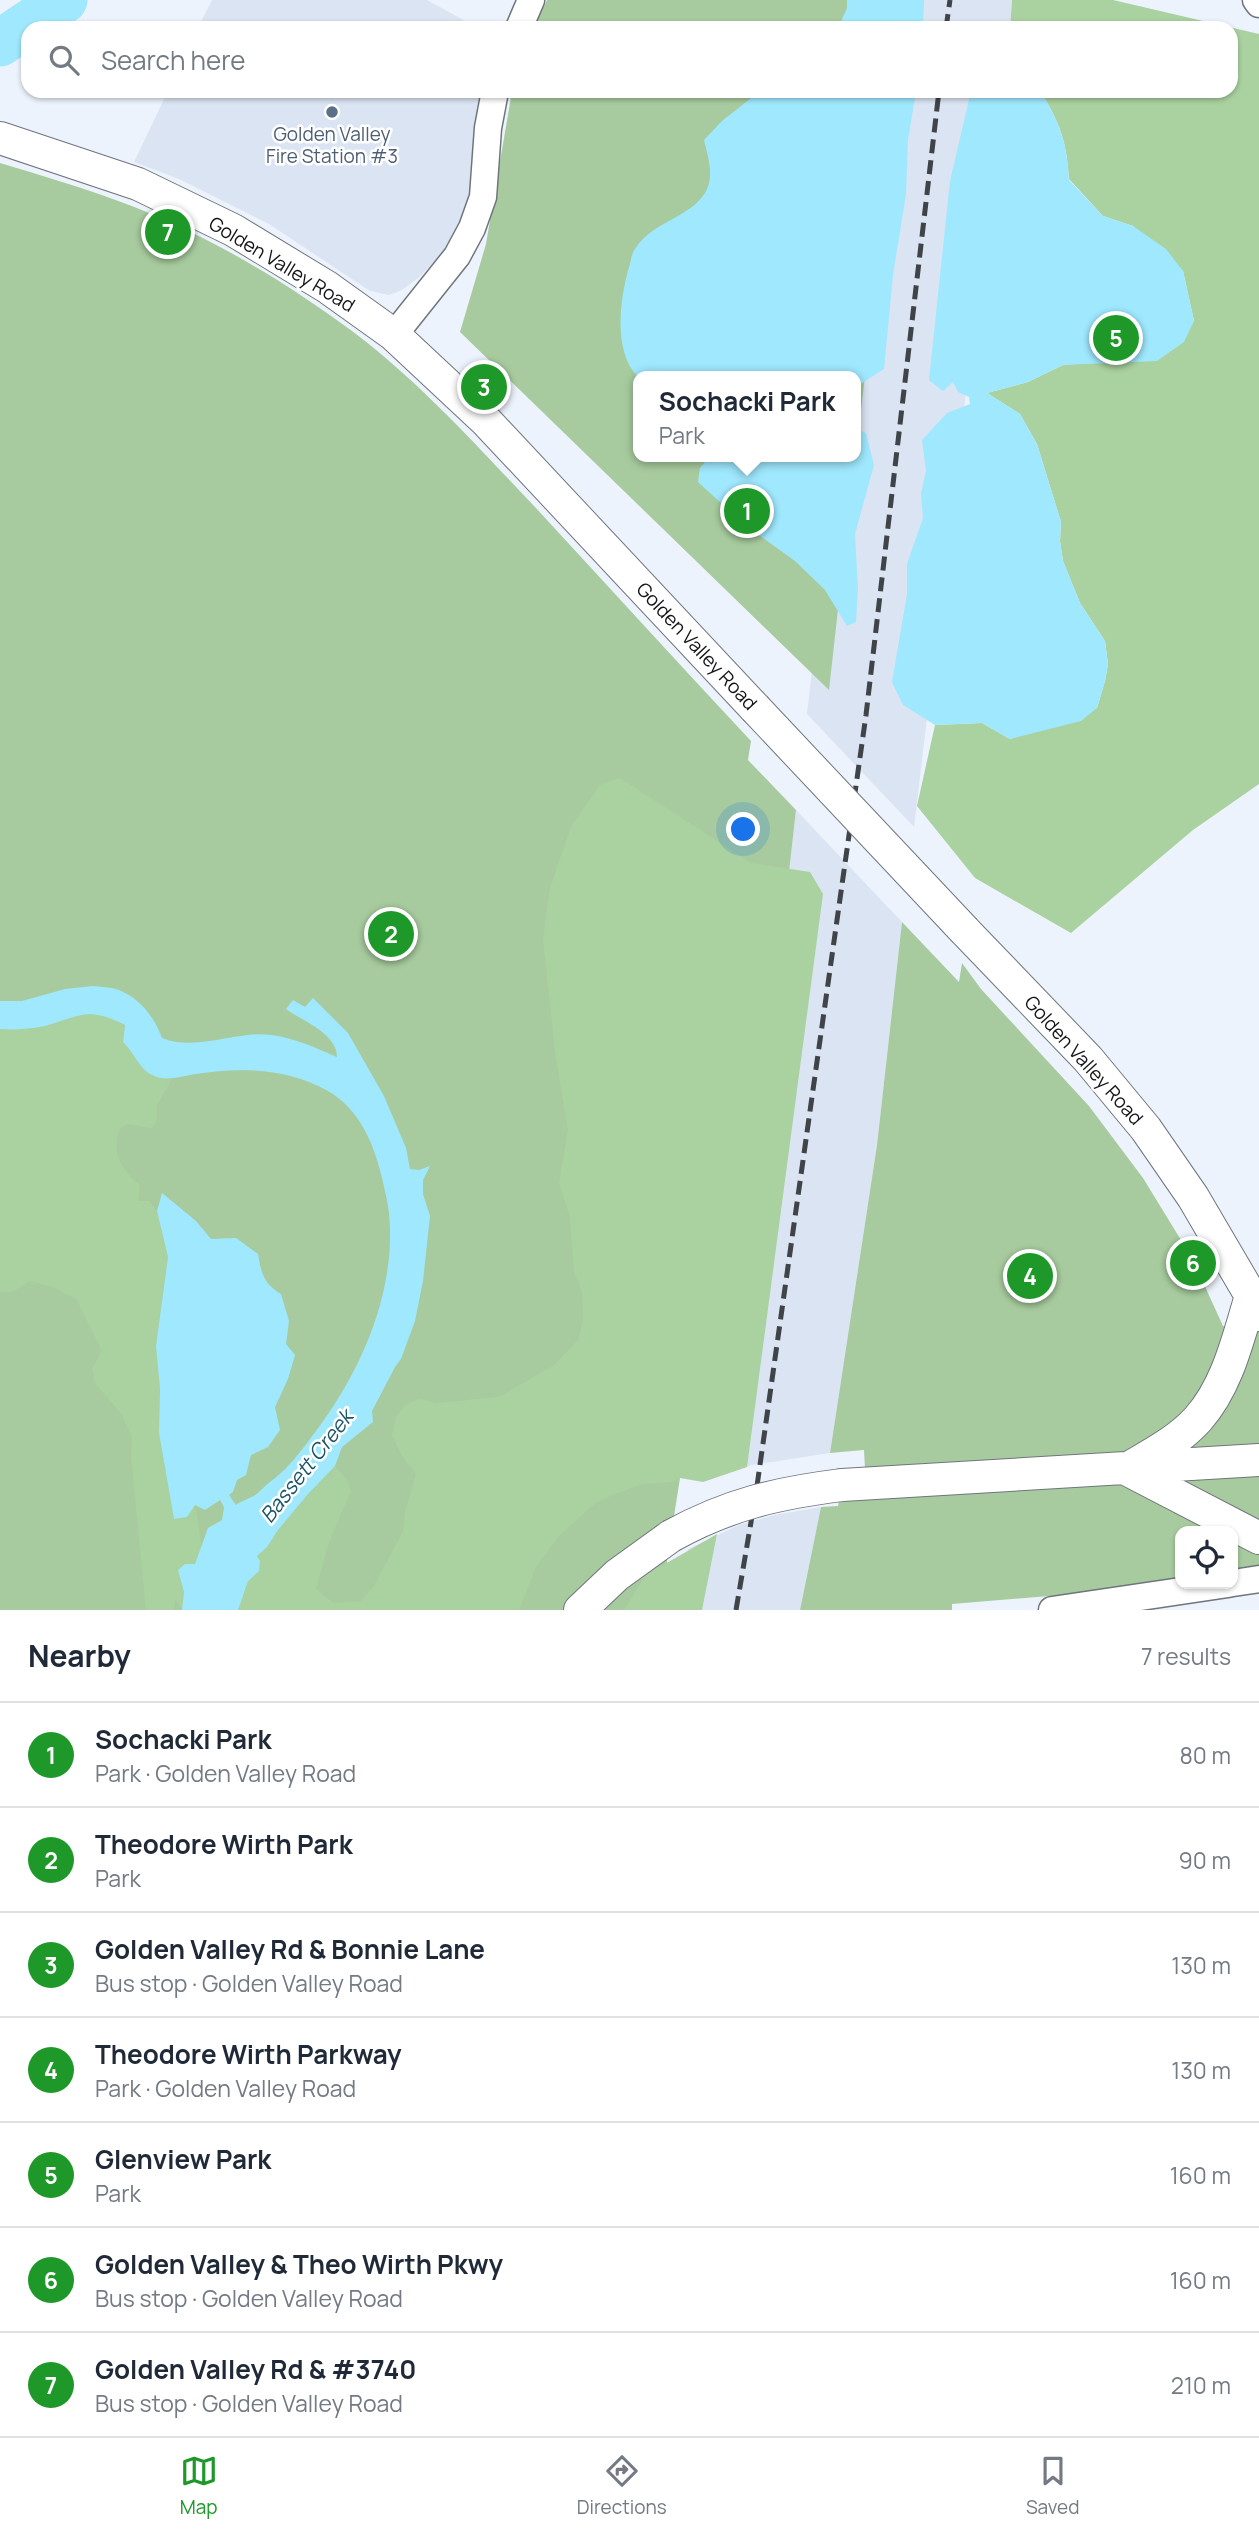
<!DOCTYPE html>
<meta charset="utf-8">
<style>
body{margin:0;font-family:Manrope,sans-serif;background:#f6f6f7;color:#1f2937}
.controls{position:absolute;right:21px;bottom:21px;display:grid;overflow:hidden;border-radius:14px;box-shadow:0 2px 5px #0004}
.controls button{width:63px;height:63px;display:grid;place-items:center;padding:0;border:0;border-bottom:2px solid #e0e1e3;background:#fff;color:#1f2937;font:35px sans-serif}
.you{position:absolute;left:744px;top:830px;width:24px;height:24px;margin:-18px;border:5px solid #fff;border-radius:50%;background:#1a73e8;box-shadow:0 0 0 10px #1a73e833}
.badge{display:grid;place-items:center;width:46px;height:46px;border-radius:50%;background:#1d9829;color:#fff;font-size:23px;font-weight:700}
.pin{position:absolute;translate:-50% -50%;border:4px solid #fff;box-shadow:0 2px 7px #0006}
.popup{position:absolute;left:633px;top:371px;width:228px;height:91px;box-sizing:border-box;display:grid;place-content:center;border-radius:14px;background:#fff;filter:drop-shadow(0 2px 5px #0005);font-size:23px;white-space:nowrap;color:#747a83}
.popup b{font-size:26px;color:#1f2937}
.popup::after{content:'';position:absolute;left:50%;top:100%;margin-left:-14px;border:14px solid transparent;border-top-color:#fff}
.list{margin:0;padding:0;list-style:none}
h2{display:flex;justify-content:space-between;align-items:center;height:91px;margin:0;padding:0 28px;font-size:30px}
h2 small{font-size:23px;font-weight:400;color:#747a83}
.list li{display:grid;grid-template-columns:46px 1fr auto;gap:21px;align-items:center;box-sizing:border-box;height:105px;padding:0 28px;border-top:2px solid #e0e1e3}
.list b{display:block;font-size:26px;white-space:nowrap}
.list p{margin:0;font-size:23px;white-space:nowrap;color:#747a83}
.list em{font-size:23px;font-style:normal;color:#747a83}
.icon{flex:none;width:38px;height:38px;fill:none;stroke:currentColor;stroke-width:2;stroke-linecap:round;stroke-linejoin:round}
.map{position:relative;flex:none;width:1259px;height:1610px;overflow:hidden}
.search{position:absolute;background:#fff;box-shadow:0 2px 5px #0004;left:21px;right:21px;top:21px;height:77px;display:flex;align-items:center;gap:18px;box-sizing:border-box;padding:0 24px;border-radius:21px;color:#747a83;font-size:26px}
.sheet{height:826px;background:#fff}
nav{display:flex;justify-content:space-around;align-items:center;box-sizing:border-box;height:98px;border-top:2px solid #e0e1e3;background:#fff;font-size:19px;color:#747a83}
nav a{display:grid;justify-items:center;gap:4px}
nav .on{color:#1d9829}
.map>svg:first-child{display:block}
.built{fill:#dbe4f3}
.green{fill:#a7cb9e}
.forest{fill:#aad1a0}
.water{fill:#9fe8fe}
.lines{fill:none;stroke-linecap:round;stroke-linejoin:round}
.river{stroke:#9fe8fe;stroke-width:47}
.minor-casing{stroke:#70757d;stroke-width:29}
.tertiary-casing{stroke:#70757d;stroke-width:34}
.minor{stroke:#fff;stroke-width:26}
.tertiary{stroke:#fff;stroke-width:32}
.rail{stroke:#404347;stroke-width:5;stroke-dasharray:14 7;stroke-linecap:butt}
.tertiary-bridge-casing{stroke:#70757d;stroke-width:34;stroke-linecap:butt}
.tertiary-bridge{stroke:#fff;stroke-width:32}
.service-dot{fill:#5c6f8a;stroke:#fff;stroke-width:2.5}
.labels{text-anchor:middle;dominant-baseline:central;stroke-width:5;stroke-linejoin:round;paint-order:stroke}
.service-label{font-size:19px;fill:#4e5e75;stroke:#fff}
.street-label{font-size:19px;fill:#121417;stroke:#fff}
.water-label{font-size:21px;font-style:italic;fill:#1a5666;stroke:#fff}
</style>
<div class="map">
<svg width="1259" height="1610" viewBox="0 0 1259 1610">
<rect width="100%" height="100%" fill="#edf3fc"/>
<path class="built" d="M212,0H427L478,28H198Z
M889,0H1012L1010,28H886Z
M168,91H483L474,171L464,219L444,252L418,278L402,290L389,295L370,291L269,224L179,179L134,162Z
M879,91H1002L914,827L807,714L836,457H856V376Z
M796,810L902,922L877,1145L830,1453L752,1465L703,1482L774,1007Z
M821,1507L800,1610H675L688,1549L739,1525L775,1515Z"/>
<path class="green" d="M547,0H908L904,28H533Z
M512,91H897L856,455V376H638V457H855L829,690L460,332L486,244Z
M0,163C40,175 81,187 121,202C202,232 282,279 352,331C420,382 477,446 535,507C607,585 678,663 751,741L748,760L796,810L774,1007L680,1478L667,1561L675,1610H0Z
M902,922L959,982L962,963L981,989L1089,1106L1143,1178L1192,1258L1223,1326L1259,1329V1565L1233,1569V1531H1180V1578L1086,1593L952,1604V1610H800L821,1507L838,1506L845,1471L865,1470L864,1450L830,1453L877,1145Z"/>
<path class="forest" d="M1012,0H1113L1259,34V784L1193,830L1071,933L975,878L917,806L935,725L982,723L1010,739L1097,708L1105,681L1108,664L1105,641L1080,603L1063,561L1060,541L1061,522L1037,444L1020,414L987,393L1028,382L1063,365L1107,361L1194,321L1183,271L1133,226L1103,216L1069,179C1067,143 1060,122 1040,91H1231V28H1010Z
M620,778L751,863L810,872L823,894L747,1467L703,1482L680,1478L671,1482L642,1484L608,1497L593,1505L558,1537L536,1567L519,1610H238L256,1556L267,1547L278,1530L308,1494L335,1466L347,1480L351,1491L328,1545L316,1589L333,1603L361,1601L374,1586L403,1531L405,1512L416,1474L403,1458L392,1435L396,1417L406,1404L420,1399L436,1403L499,1397L553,1366L578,1340L583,1321L582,1291L574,1272L570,1217L559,1183L568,1129L556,1059L543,940L550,888L571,827L600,785Z
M76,1015H106L125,1026L123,1042C143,1060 141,1078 172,1079L157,1105V1119L152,1128L128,1124L120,1128C111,1153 121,1170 140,1185L138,1201H149L157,1211L168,1257L156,1346L160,1389L159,1433L174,1518L187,1517L195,1504L202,1549L195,1565L178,1570L184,1592L182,1610L175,1599L174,1610H146L131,1456L132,1437L122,1415L95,1383L92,1368L102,1351L77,1300L53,1287L30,1281L12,1292H0V1029L44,1026Z
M717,1534L702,1610H624L646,1575Z"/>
<path class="water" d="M847,0H924L923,28H838L847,8Z
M760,91H916L908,140L906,194L893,275L884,369L856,387V376L638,377C612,351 620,296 630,264C631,259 632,253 635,249C653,221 688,219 705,193C715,177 708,157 704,140L722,121Z
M971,91H1040C1060,122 1067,143 1069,180L1103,216L1133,226L1166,249L1183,271L1194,321L1184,342L1157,361L1063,365L1028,382L987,393L1020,414L1037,444L1061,522L1060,541L1063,561L1080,603L1105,641L1108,664L1105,681L1097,708L1081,721L1010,739L982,723L935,725L903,705L892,682L907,594V564L923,518L921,493L926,471L922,440L947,413L970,404L969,397L958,392L953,382L943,391L929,380L950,181Z
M856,428L866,433L874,465L855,534L858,589L856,622L847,626L825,590L795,561L745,525L698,482L700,468L709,457H856Z
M93,986C100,987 109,987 116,989C139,997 154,1016 162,1038C188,1049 220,1038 248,1035C280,1031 309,1045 337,1057C337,1033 302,1021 286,1009L293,1000L305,1007L313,998L348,1033L384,1096L406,1148L410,1169L419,1170L430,1166L423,1180V1194L430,1216L423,1281L415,1321L401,1359L395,1367L372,1411L373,1422L342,1447L335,1466L308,1494L278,1530L267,1547L257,1556L260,1561L259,1571L248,1581L238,1610H182L184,1592L178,1570L185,1564H195L208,1528L222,1520L224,1507L220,1500L205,1510L195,1505L187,1517L174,1519L159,1433L160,1389L156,1346L168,1257L157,1211L162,1193L196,1221L211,1239L236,1238L258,1254C261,1273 264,1284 281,1294L289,1321L286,1344L295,1355L288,1379L275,1407L280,1430L268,1447L251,1455L246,1475L237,1480L233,1492L229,1495L236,1505C242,1500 253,1498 259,1492C264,1487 268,1483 274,1479C289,1467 302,1450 313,1435C360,1374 397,1292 389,1213C388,1203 385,1192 383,1182C375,1146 360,1108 326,1090C287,1068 239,1067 196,1074C180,1076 166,1083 150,1074C139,1068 133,1051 123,1042L125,1025C88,1006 80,1016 45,1026C30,1029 15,1030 0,1029V1001H22L65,989Z"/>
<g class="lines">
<path class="river" d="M0,43L64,0"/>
<defs>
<path id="minor" d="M1256,0L1259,4
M519,28L531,0
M394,335L457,256L472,228L483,197L488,128L495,91
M1233,1583L1259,1579
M1052,1610L1228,1584"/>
<path id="tertiary" d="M0,138L138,184L233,230L327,287L394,335L486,421L755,708
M965,931L1088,1059L1146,1129L1193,1197L1251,1296L1259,1315
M1132,1466C1156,1452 1180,1439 1198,1419C1228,1385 1238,1338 1251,1296
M1128,1470L1259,1538
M842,1485L1259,1460
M580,1610L617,1575L671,1536"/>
</defs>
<use href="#minor" class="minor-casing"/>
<use href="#tertiary" class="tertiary-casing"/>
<use href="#minor" class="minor"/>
<use href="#tertiary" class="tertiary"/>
<path class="rail" d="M946,28L950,0
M736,1610L756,1493L866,715L939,91"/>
<defs>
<path id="tertiary-bridge" d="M755,708L965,931
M671,1536C729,1504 778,1493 842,1485"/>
</defs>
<use href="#tertiary-bridge" class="tertiary-bridge-casing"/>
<use href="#tertiary-bridge" class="tertiary-bridge"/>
</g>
<circle class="service-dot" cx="332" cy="112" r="7"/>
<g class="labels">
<g class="service-label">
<text x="332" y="134">Golden Valley<tspan x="332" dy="22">Fire Station #3</tspan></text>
</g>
<g class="street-label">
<text transform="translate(282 264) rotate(31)">Golden Valley Road</text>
<text transform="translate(697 646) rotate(47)">Golden Valley Road</text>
<text transform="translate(1084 1060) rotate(48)">Golden Valley Road</text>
</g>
<g class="water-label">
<text transform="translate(306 1466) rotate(-52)">Bassett Creek</text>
</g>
</g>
</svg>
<div class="controls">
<button><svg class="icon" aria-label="locate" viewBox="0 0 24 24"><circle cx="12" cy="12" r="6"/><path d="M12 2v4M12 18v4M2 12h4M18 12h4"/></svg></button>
</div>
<div class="you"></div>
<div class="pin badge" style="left:747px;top:511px">1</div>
<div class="popup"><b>Sochacki Park</b>Park</div>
<div class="pin badge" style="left:391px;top:934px">2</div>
<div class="pin badge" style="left:484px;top:387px">3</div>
<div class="pin badge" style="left:1030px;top:1276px">4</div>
<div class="pin badge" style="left:1116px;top:338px">5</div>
<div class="pin badge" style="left:1193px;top:1263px">6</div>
<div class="pin badge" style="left:168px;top:232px">7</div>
<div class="search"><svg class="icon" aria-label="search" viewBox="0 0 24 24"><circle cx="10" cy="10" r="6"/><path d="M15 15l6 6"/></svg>Search here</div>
</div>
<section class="sheet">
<h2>Nearby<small>7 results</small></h2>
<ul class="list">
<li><span class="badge">1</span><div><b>Sochacki Park</b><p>Park · Golden Valley Road</p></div><em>80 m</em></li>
<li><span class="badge">2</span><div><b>Theodore Wirth Park</b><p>Park</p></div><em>90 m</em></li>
<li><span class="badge">3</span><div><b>Golden Valley Rd &amp; Bonnie Lane</b><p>Bus stop · Golden Valley Road</p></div><em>130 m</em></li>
<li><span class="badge">4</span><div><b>Theodore Wirth Parkway</b><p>Park · Golden Valley Road</p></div><em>130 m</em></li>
<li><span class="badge">5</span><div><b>Glenview Park</b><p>Park</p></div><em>160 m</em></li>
<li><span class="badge">6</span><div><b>Golden Valley &amp; Theo Wirth Pkwy</b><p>Bus stop · Golden Valley Road</p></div><em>160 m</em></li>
<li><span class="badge">7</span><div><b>Golden Valley Rd &amp; #3740</b><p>Bus stop · Golden Valley Road</p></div><em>210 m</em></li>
</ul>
</section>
<nav>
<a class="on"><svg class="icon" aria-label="map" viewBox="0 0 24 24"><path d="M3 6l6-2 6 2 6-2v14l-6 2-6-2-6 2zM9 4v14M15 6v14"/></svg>Map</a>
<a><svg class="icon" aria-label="directions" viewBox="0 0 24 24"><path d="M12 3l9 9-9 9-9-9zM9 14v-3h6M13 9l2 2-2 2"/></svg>Directions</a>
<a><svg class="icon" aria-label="saved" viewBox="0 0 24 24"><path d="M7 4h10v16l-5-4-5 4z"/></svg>Saved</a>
</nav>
